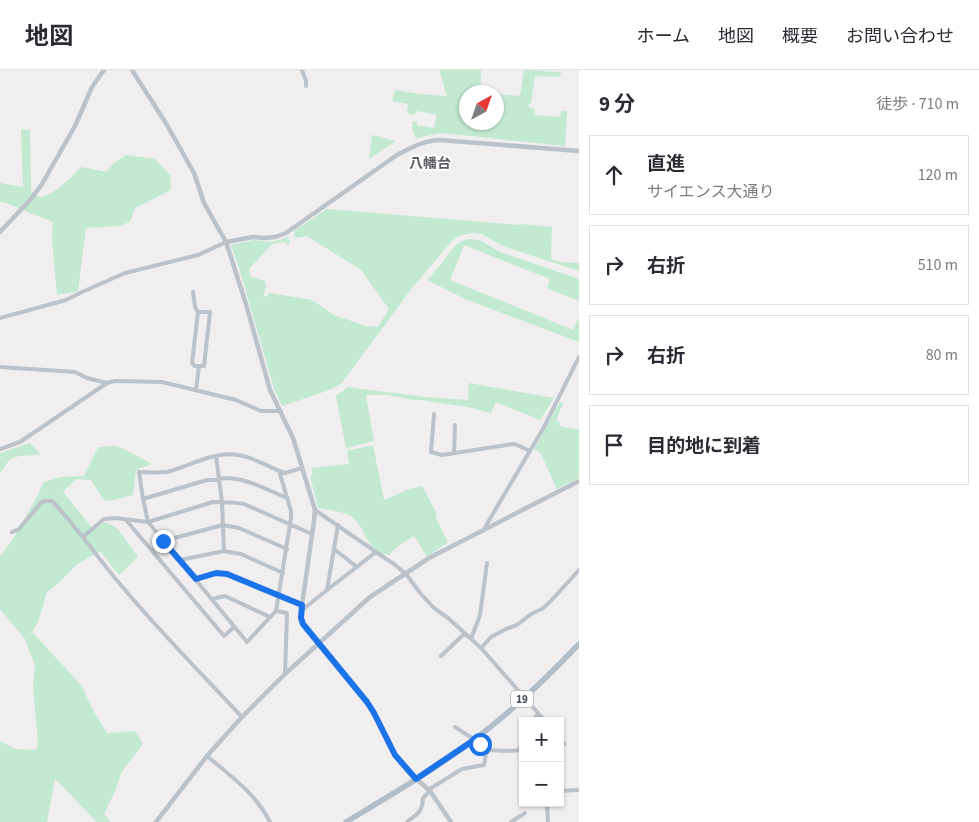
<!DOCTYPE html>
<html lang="ja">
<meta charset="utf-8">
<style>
body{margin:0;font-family:"Source Sans 3","Noto Sans JP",sans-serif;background:#f2f2f3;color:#2b2b33}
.controls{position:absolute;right:15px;bottom:15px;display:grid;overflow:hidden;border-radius:0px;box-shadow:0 1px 4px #0004}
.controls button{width:45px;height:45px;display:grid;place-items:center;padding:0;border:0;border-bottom:1px solid #e1e1e2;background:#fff;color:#2b2b33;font:25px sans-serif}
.compass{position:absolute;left:459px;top:15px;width:45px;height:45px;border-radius:50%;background:#fff;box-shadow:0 1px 4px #0004;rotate:40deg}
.stop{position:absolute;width:15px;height:15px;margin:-11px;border:4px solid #1a73e8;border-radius:50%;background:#fff}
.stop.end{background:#1a73e8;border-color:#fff;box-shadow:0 1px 5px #0008}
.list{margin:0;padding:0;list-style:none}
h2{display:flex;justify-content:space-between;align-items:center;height:65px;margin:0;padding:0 20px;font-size:21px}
h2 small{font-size:16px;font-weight:400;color:#7c7c81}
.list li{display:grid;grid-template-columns:32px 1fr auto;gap:15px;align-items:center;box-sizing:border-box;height:80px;margin:0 10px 10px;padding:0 10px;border:1px solid #e1e1e2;border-radius:0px}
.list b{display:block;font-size:19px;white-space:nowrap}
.list p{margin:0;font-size:16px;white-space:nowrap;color:#7c7c81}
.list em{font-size:16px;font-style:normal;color:#7c7c81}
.icon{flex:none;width:28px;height:28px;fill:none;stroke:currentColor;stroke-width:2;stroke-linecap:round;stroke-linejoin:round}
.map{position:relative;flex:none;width:579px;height:752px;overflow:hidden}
header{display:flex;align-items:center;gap:30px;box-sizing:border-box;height:70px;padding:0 25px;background:#fff;border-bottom:1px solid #e1e1e2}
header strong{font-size:24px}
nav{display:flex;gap:28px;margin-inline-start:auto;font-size:18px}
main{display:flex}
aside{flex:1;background:#fff}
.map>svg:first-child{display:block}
.green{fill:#c2e9d1}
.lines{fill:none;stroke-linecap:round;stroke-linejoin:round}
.minor{stroke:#bbc2c9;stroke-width:4}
.tertiary{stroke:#bbc2c9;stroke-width:4.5}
.primary{stroke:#b1bdc9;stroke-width:5.5}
.route{stroke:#1a73e8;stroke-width:6}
.labels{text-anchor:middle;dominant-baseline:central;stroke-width:4.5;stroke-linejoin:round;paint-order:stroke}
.shield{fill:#fff;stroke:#7f858b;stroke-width:1}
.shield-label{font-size:11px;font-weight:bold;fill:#485159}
.neighbourhood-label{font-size:14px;font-weight:bold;fill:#5b5e62;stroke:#fff}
</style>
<header>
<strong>地図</strong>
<nav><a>ホーム</a><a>地図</a><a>概要</a><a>お問い合わせ</a></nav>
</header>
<main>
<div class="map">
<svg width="579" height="752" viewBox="0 0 579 752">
<rect width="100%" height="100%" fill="#f0eeee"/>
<path class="green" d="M439,0H481V22H485H467V52H497V24L520,26L524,0L561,2L560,7L535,6L531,33L528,35L529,37L535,39L534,45L560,47L561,41H567L565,76L441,63L416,68L412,60L413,51H417V55L434,58L437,45L417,41L414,45L407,43L408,34L392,31L395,20L419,24L447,26Z
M21,59L30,60L31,121C33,122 35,125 37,126C49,131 74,105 81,97L106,102L114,93L126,85L155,89L170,105L171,120L135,138L130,152L119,156L86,158L78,221L57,225L52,171L53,152L6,133L0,132V113L23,117Z
M372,65L396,71L369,89Z
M327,139L520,155L521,154L552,157L551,189L561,192L579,193V201L503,176L482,164L472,163L458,166L451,172L412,218L341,314L329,320L283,336L280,332L274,318L240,201L231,175L254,170L272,172L288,167L290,173L288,175L284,172L272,174L249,199L251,207L265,211L266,216L263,228L270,223L312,230L334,245L366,256L378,257L389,239L361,200L307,166L295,168L294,161Z
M467,169L480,170L500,182L579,209V231L547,218L550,209L464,175L450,210L573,260L579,247V272L465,229L427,210C431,205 437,200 441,194C450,183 453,174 467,169Z
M469,313L554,328L540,350L496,332L491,343L468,337L420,330H414L388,325H366L374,371L346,378L336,326L348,317L425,327L468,330Z
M560,332L563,333L556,351L560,352L559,356L579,360V408L557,419L540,382L534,379Z
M30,373L41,384C32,386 22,385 15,387C8,389 4,398 0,403V383Z
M373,375L384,430L409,419L422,416L436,442V448L448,472L427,487L414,466L398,476L389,485C364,481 367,457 352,447C343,441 328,440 318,438L310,406L313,405L311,398L349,394L347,381Z
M116,376L128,381L152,394L136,400L133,425L109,431L104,430L91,410L76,409L63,422L94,460L105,452L117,458L138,487L119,505L100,481L76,495L58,514L47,522L38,552L32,562L81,615L94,642L107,663L135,661L143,674L121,703L116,719L104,744L111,752H97L55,709L47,752H0V671L15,679L36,680L38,673L33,616L35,596L25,569L0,539V486L13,469L37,427L44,412L60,407L84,406L98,377Z"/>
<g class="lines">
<path class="minor" d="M302,0L306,11V16
M193,222L195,237L198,242
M198,242H210L204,296H195L192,293Z
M0,248L66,230L82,222L125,203L198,185L226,172
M0,297L75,302L87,308L107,313
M196,320L199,296
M434,344L431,382L442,385L513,374H515L530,381
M0,379L20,372L107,313L115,311L162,312L236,330L261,341H281
M454,383L455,355
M216,386L222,432L224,481
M279,401L291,441V448L276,541L247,572L148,452L143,429L139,402C148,402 158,403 167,402C190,396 213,381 238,385C255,387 269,398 285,403L302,398
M143,429L207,410L229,408L242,410L257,415L287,428
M315,440L376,482L394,494L406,504L421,524L434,538L448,548L481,578L545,651
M126,450L224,566L234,557
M484,459L544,357L579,287
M12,462L19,459L41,433L45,431H52C77,457 97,487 120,514C158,560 201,603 242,647
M83,467L104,449L115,448L148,452L213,432C223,432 233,432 244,434L312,464
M163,471L223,455L239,458L287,479
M334,479L357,497
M180,490L224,481L241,484L283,503
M195,509L216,503L227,504L302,535
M327,520L338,455
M212,529L225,526L270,547
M276,541L287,543L285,604
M301,541L327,520L376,482
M471,569L480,545L487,493
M481,578L491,567L506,559L517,555L531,544L542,539L549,533L579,500
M441,586L465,563
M533,651L538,643
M455,657L490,680
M560,669L564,674
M519,680L523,672
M207,686C231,706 256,724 270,752
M428,720L462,699L484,695L486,684L490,680L507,681L523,680
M560,721L579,720
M547,733L548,752
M407,752C418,743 422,743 423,728L430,721
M511,752L525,743"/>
<path class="tertiary" d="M132,0L167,55L194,103L204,133L226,172L246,234L270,320L293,368L315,440L314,451L301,542V548L303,554L367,632L374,643L395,685L410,703L430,721L451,752
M0,162L31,129L42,114L75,56L92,17L104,0
M226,172L253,167L265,168L275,167L286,163L397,85C411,78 424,70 440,70L579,81
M156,752L207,686L242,647L285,604L370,527L429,488L579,411"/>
<path class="primary" d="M346,752C389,726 434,700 475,669C512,641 547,608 579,574"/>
</g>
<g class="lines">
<path class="route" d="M163,471L196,509L216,503L227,504L302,535L301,548L303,554L367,632L374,643L395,685L416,709L474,670L480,674"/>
</g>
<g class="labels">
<rect class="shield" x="511" y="620.5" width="22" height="17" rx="4"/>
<g class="shield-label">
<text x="522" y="629">19</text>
</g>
<g class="neighbourhood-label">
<text x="430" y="94">八幡台</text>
</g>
</g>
</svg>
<div class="controls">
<button>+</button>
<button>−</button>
</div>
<svg class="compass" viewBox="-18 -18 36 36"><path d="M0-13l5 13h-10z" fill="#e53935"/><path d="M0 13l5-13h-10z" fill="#7c7c81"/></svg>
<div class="stop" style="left:480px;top:674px"></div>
<div class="stop end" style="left:163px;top:471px"></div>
</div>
<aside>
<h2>9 分<small>徒歩 · 710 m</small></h2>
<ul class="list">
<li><svg class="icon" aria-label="ahead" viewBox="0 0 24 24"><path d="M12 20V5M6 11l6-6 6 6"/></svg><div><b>直進</b><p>サイエンス大通り</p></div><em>120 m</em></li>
<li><svg class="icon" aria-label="right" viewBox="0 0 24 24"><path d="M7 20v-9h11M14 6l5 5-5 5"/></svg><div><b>右折</b></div><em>510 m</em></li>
<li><svg class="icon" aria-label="right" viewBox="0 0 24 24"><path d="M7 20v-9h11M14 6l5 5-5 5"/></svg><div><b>右折</b></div><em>80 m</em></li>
<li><svg class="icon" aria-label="arrive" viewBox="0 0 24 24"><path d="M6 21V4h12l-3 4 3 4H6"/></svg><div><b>目的地に到着</b></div></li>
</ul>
</aside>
</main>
